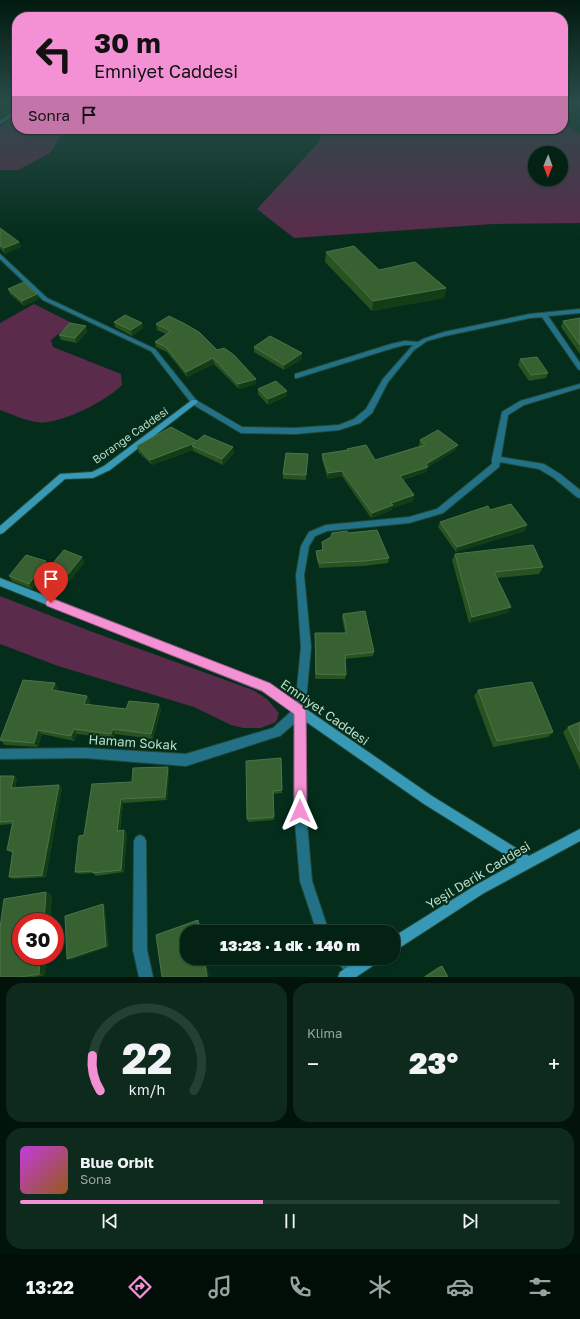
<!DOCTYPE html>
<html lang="tr">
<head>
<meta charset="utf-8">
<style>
  :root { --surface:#032214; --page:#0d2a1d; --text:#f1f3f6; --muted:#97a4a0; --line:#243f34; --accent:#f491d4 }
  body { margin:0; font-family:"Golos Text",sans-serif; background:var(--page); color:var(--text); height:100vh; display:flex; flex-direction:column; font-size:15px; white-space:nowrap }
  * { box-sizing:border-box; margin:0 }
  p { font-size:13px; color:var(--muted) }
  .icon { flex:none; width:22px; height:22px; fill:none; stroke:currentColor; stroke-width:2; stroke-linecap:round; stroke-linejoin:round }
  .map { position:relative; height:977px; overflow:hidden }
  .details { display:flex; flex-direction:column; gap:6px; padding:6px; background:#02130b; flex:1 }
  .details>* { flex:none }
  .guide { position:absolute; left:12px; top:12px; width:556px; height:122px; border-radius:16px; box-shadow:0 1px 3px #0004,0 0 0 1px var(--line); background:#f491d4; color:#111; overflow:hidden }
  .needle { width:26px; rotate:181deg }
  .tools { position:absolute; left:528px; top:146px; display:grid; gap:8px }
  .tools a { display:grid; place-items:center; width:40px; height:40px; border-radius:50%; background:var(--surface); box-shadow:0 1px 3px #0004,0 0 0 1px var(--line); font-size:20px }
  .speed { position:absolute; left:12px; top:913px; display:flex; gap:8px; font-size:20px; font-weight:700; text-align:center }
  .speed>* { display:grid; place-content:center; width:52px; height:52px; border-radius:50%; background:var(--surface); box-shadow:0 1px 3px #0004,0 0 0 1px var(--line); line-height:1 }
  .speed .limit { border:6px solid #d22; background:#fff; color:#111 }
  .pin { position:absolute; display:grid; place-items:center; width:34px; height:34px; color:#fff; margin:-41px -17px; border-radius:50% 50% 50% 0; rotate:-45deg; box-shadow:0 0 4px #0007 }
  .pin .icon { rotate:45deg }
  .me { position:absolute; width:44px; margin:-22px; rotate:0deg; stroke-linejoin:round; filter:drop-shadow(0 0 3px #0008) }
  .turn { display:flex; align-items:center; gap:14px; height:84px; padding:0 16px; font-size:18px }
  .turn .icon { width:52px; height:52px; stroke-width:2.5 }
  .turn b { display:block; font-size:28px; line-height:34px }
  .then { display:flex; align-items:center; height:38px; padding:0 16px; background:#0003; gap:8px; font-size:15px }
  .big { font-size:30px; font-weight:800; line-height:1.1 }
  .details .tile { flex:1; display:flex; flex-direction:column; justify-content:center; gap:6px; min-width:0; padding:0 14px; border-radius:16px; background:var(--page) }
  .details .dial { align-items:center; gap:0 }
  .dial svg { height:104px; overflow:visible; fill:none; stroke:var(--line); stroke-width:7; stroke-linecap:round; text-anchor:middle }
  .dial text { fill:var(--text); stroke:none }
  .song { display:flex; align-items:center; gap:12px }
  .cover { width:48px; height:48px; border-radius:6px; background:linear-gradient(135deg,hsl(290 70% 55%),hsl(30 70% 35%)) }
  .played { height:4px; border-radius:2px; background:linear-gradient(90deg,var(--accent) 45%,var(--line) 45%) }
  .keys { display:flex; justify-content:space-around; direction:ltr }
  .heat { display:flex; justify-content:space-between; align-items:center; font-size:22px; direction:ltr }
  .details .tiles { flex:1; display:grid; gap:6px; grid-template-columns:1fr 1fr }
  .tile:last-child { grid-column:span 2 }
  .trip { position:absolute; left:180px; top:925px; width:220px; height:40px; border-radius:16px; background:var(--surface); box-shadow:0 1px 3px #0004,0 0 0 1px var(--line); font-weight:800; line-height:40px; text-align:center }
  .tabs { display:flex; height:64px; justify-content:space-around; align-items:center; background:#010e08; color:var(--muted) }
  .tabs .icon { width:28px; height:28px }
  .tabs .current { color:var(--accent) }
  .tabs b { font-size:18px; color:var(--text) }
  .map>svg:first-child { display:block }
  .green { fill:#5b2b4c; fill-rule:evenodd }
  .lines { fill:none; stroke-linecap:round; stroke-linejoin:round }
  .street-casing { stroke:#214937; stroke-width:2 }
  .secondary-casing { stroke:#214937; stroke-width:2 }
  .street { fill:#227187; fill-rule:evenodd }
  .secondary { fill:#3799b5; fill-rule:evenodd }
  .wall { fill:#285220 }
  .shaded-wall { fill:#133d16 }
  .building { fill:#386132; stroke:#4c744a }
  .route { fill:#f491d4; stroke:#9f5e8a }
  .labels { text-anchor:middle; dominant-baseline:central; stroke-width:4; stroke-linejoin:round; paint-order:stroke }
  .street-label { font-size:11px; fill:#bbdeca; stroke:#042d1b }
  .near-street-label { font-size:13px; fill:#bbdeca; stroke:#042d1b }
</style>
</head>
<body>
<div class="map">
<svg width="580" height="977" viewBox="0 0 580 977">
  <rect width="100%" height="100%" fill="#042d1b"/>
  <!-- green -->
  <path class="green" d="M17 114V129H91L61 136 50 153 18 170H0V127Z
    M563 121 580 134V223L493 224 294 238 257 209 319 142 324 129H563ZM535 153H561V179H535Z
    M34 304 72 323 51 340 53 347 121 374 122 385C107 401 58 426 36 422 24 420 11 414 0 410V323Z
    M0 596 90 631 253 690 267 699 279 713 276 722 261 728H243L231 725 194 707 58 666 0 644Z"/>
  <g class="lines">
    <!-- street casing -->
    <g class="street-casing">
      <path id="street" d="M0 254 47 298 155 349 196 400 242 427 295 428 339 425 354 419 366 409 383 379 413 345H405L393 348 297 378H295V374L391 344 405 341 418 342 423 339 444 332 530 314 580 309V313L548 316 580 363V370L578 369 542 317 530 318 445 336 427 341 414 350 388 382 372 413 360 423 339 430 295 434 241 433 192 404 151 351 43 300 0 259Z
        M580 384V388L524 405 508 415 501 457 544 464 560 474 580 490V498L577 497 554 478 539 469 500 462 499 467 443 513 409 523 327 531 315 536 309 546 304 575 311 647 305 711 306 811 312 881 329 932H317L300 881 294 811 295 723 280 736 276 737 186 766 85 758 0 759V749L85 748 186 754 273 728 295 708 301 647 296 575 301 546 309 532 326 525 409 517 437 509 492 464V459L502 412 520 401Z
        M140 835 144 837 146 841 147 950 153 977H139L133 950 134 841 136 837Z
        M336 958H352L358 965 360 970 358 975 353 977C346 974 339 965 336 958Z"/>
    </g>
    <!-- secondary casing -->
    <g class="secondary-casing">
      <path id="secondary" d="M17 110V113L0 124V121Z
        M192 400H196L198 402 110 470 93 478 65 479 3 533 0 534V526L60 474 92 472 104 466Z
        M0 578 270 684 432 796 529 856 580 829V841L484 893 393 952V937L476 885 517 862 424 804 262 691 0 586Z
        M361 958H379L377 963 356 977H338L340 972Z"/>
    </g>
    <!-- street -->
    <use href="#street" class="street"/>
    <!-- secondary -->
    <use href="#secondary" class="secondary"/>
  </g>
  <!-- wall -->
  <path class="wall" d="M0 228 19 242 21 247 5 254 0 248Z
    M326 252 379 270 446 288 444 298 372 311 325 262Z
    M8 289 39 299 24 306 10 294Z
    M580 318V354L561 327 563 321Z
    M114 322 142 323 143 328 132 336 115 327Z
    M156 324 217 350 256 384 239 389 214 364 187 377 167 352 156 347 155 342 166 334 157 330Z
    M86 326 87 332 77 343 61 340 59 335Z
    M254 347 302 359 284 370 254 352Z
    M520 359 548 373 546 378 529 381 518 365Z
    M258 389 287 396 268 405 258 394Z
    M420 440 456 450 428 467 426 472 403 480 414 495 413 501 392 508V510L371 518 342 476 328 479 322 460V454L347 451V449L375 460 419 446Z
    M197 441 234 453 223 465 193 451V450L152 465 138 452 137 446Z
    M308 454 306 480 283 479V474Z
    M490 510 525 531 456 552 438 527 440 522Z
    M348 533 389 558 388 563 364 566 319 568 316 556V551L322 550V542Z
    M455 554 543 567 539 574 497 578 511 607 507 613 469 623 452 560Z
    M46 561 49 566 32 589 12 581 9 576Z
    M85 562 67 584 49 576 46 571Z
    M343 614 374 652 373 656 345 659 346 675 345 679H315V633H345L342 618Z
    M55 683 58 688 57 690 87 696 90 701 89 705 126 709 159 704 161 709 153 739 115 734 114 738 77 734 74 741 42 734 38 747 5 745 0 740Z
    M478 690 553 732 548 737 493 747 474 696Z
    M580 722V770L563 732 568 727Z
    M281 758 282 793 273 794 274 820 248 822 247 819Z
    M169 770 167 800 123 803 120 831 127 833 124 872 96 876 93 873 79 874 75 872 84 835 132 782Z
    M0 776H14L17 779 15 788 59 785 62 788 46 877 13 879 9 877 12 853 7 850 12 824 0 825Z
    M46 892 52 896 50 922H21V956H46L45 975 35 977H0V928L4 899Z
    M442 966 448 977H423L438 967Z"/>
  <!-- shaded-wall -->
  <path class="shaded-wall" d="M19 242 21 247 5 254 4 248Z
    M446 288 444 298 372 311 373 301Z
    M37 294 39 299 24 306 22 301Z
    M142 323 143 328 132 336 131 330Z
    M86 326 87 332 77 343 75 338Z
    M302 353V359L284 370V365Z
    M213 358 214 364 187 377 186 372Z
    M256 379V384L239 389 238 384Z
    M287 391V396L268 405V399Z
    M195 443 192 446 193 450 152 465 150 460Z
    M458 445 456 450 428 467 426 472 399 481 400 476 426 464Z
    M233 447 234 453 223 465 222 459Z
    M342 471V476L328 479V473Z
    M414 495 413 501 392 508V510L371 518 372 513 391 503Z
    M527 525 525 531 456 552 457 547Z
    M82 557 85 562 67 584 64 579Z
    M46 561 49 566 32 589 29 584Z
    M511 607 507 613 469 623 472 617Z
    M55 683 58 688 56 695 52 690Z
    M87 696 90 701 87 709 84 704Z
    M159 704 161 709 153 739 151 734Z
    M74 729 77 734 74 741 71 736Z
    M113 729 115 734 114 738 111 734Z
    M38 730 42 734 38 747 34 743Z
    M168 767 169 770 167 800 165 797Z
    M14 776 17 779 15 791 11 788Z
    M59 785 62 788 46 877 42 875Z
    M121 799 123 803 119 834 117 831Z
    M124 830 127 833 124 872 121 870Z
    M46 892 52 896 50 922H44Z
    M103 904 105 906 109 947 71 960 67 959Z
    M198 920 200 923 202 932H200Z
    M40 956H46L45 975 39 974Z
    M204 958H206L209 977H207Z"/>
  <!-- building -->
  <path class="building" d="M0 228 19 242 4 248 0 245Z
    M354 246 379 270 415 262 446 288 373 301 326 252Z
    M24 282 37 294 22 301 8 289Z
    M125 315 142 323 131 330 114 322Z
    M169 316 185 324 199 332 217 350 224 348 234 355 256 379 238 384 213 358 186 372 166 347 155 342 171 331 156 324Z
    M580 318V345L563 321Z
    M70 323 86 326 75 338 59 335Z
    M270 336 302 353 284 365 254 347Z
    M537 357 548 373 531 375 520 359Z
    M276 381 287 391 268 399 258 389Z
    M171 427 197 441 204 435 233 447 222 459 192 446 195 443 150 460 137 446Z
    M438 430 458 445 426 464 428 467 400 476 414 495 391 503 393 505 372 513 342 471 328 473 322 454 348 450 347 449 366 445 375 460 425 445 420 440Z
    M286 453 308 454 306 475 283 474Z
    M511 504 527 525 457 547 440 522 488 506 490 510Z
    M377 530 389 558 365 561 319 563 316 551 323 550 322 542 331 537 332 533 347 531 348 533Z
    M533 545 543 567 494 572 511 607 472 617 455 554Z
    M64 550 82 557 64 579 46 571Z
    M26 555 46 561 29 584 9 576Z
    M365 611 374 652 345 655 346 675 316 674 315 633H347L343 614Z
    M23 680 55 683 52 690 87 696 84 704 126 709 129 701 159 704 151 734 113 729 111 734 74 729 71 736 38 730 34 743 0 740Z
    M532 682 553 732 497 741 478 690Z
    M580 722V752L568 727Z
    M281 758 282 790 273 791 274 817 247 819 246 761Z
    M168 767 165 797 121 799 117 831 124 830 121 870 93 873 92 871 75 872 79 836 84 835 92 784 132 782 133 768Z
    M0 776H14L11 788 59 785 42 875 9 877 13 851 7 850 13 821 0 822Z
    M46 892 44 922H21V956H40L39 974 21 977H0V928L4 899Z
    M103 904 106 946 67 959 65 916Z
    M198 920 200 932H187V958H204L207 977H162L156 935Z
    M442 966 448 977H425Z"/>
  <!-- sky -->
  <linearGradient id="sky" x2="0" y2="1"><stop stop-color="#02190f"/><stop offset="0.43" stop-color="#294c4a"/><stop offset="1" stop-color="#294c4a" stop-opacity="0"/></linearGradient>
  <rect width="580" height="239" fill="url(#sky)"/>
  <!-- route -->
  <path class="route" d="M51 598 270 683 304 707 306 711 307 811 305 816 300 818 296 816 294 811V714L262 691 47 606 45 603 47 600Z"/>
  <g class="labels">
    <!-- street labels -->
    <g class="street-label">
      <text transform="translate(130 435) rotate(-35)">Borange Caddesi</text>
    </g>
    <!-- near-street labels -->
    <g class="near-street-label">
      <text transform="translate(325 712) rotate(35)">Emniyet Caddesi</text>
      <text transform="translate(133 742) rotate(4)">Hamam Sokak</text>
      <text transform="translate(478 875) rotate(-31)">Yeşil Derik Caddesi</text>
    </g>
  </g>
</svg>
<div class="tools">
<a><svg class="needle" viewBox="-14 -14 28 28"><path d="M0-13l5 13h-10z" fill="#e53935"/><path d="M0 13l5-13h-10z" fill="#97a4a0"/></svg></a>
</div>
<div class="speed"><div class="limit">30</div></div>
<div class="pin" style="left:51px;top:603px;background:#d93025"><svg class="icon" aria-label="arrive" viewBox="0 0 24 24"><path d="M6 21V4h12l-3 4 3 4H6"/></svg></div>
<svg class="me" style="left:300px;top:811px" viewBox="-20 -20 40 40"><path d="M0-17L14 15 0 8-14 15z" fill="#f491d4" stroke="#fff" stroke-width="4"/></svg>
<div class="trip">13:23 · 1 dk · 140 m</div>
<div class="guide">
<div class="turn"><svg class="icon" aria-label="left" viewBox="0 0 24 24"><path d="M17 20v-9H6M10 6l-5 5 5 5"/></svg><div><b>30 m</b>Emniyet Caddesi</div></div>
<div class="then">Sonra<svg class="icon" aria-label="arrive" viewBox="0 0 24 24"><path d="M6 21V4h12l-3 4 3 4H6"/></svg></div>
</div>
</div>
<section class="details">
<div class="tiles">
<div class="tile dial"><svg viewBox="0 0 100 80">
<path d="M14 69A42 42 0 1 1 86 69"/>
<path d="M14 69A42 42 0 0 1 8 42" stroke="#f491d4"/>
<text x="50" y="56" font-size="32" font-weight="700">22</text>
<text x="50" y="72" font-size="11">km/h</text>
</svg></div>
<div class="tile"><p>Klima</p>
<div class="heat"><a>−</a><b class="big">23°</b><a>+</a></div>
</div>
<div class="tile">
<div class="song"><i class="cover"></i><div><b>Blue Orbit</b><p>Sona</p></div></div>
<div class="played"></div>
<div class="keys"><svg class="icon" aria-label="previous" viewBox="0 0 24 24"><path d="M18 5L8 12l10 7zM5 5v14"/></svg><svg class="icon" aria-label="pause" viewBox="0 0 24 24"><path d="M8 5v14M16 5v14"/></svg><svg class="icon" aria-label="next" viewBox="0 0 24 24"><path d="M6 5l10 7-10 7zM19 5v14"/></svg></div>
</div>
</div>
</section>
<nav class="tabs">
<b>13:22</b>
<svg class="icon current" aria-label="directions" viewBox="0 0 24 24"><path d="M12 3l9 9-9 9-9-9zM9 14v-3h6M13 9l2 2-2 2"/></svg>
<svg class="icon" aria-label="music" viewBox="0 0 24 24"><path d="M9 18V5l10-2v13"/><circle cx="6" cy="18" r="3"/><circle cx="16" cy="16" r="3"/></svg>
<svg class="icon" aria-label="phone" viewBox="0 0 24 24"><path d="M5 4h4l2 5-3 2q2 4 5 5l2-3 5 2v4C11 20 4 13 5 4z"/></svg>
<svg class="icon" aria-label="climate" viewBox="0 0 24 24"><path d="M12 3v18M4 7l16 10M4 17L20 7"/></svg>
<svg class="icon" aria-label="car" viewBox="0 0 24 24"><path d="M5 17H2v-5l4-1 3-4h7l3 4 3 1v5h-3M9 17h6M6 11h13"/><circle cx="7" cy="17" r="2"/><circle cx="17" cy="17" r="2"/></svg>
<svg class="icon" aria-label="filters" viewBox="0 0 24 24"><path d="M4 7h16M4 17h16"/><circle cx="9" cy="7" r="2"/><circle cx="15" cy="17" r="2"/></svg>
</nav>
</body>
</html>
